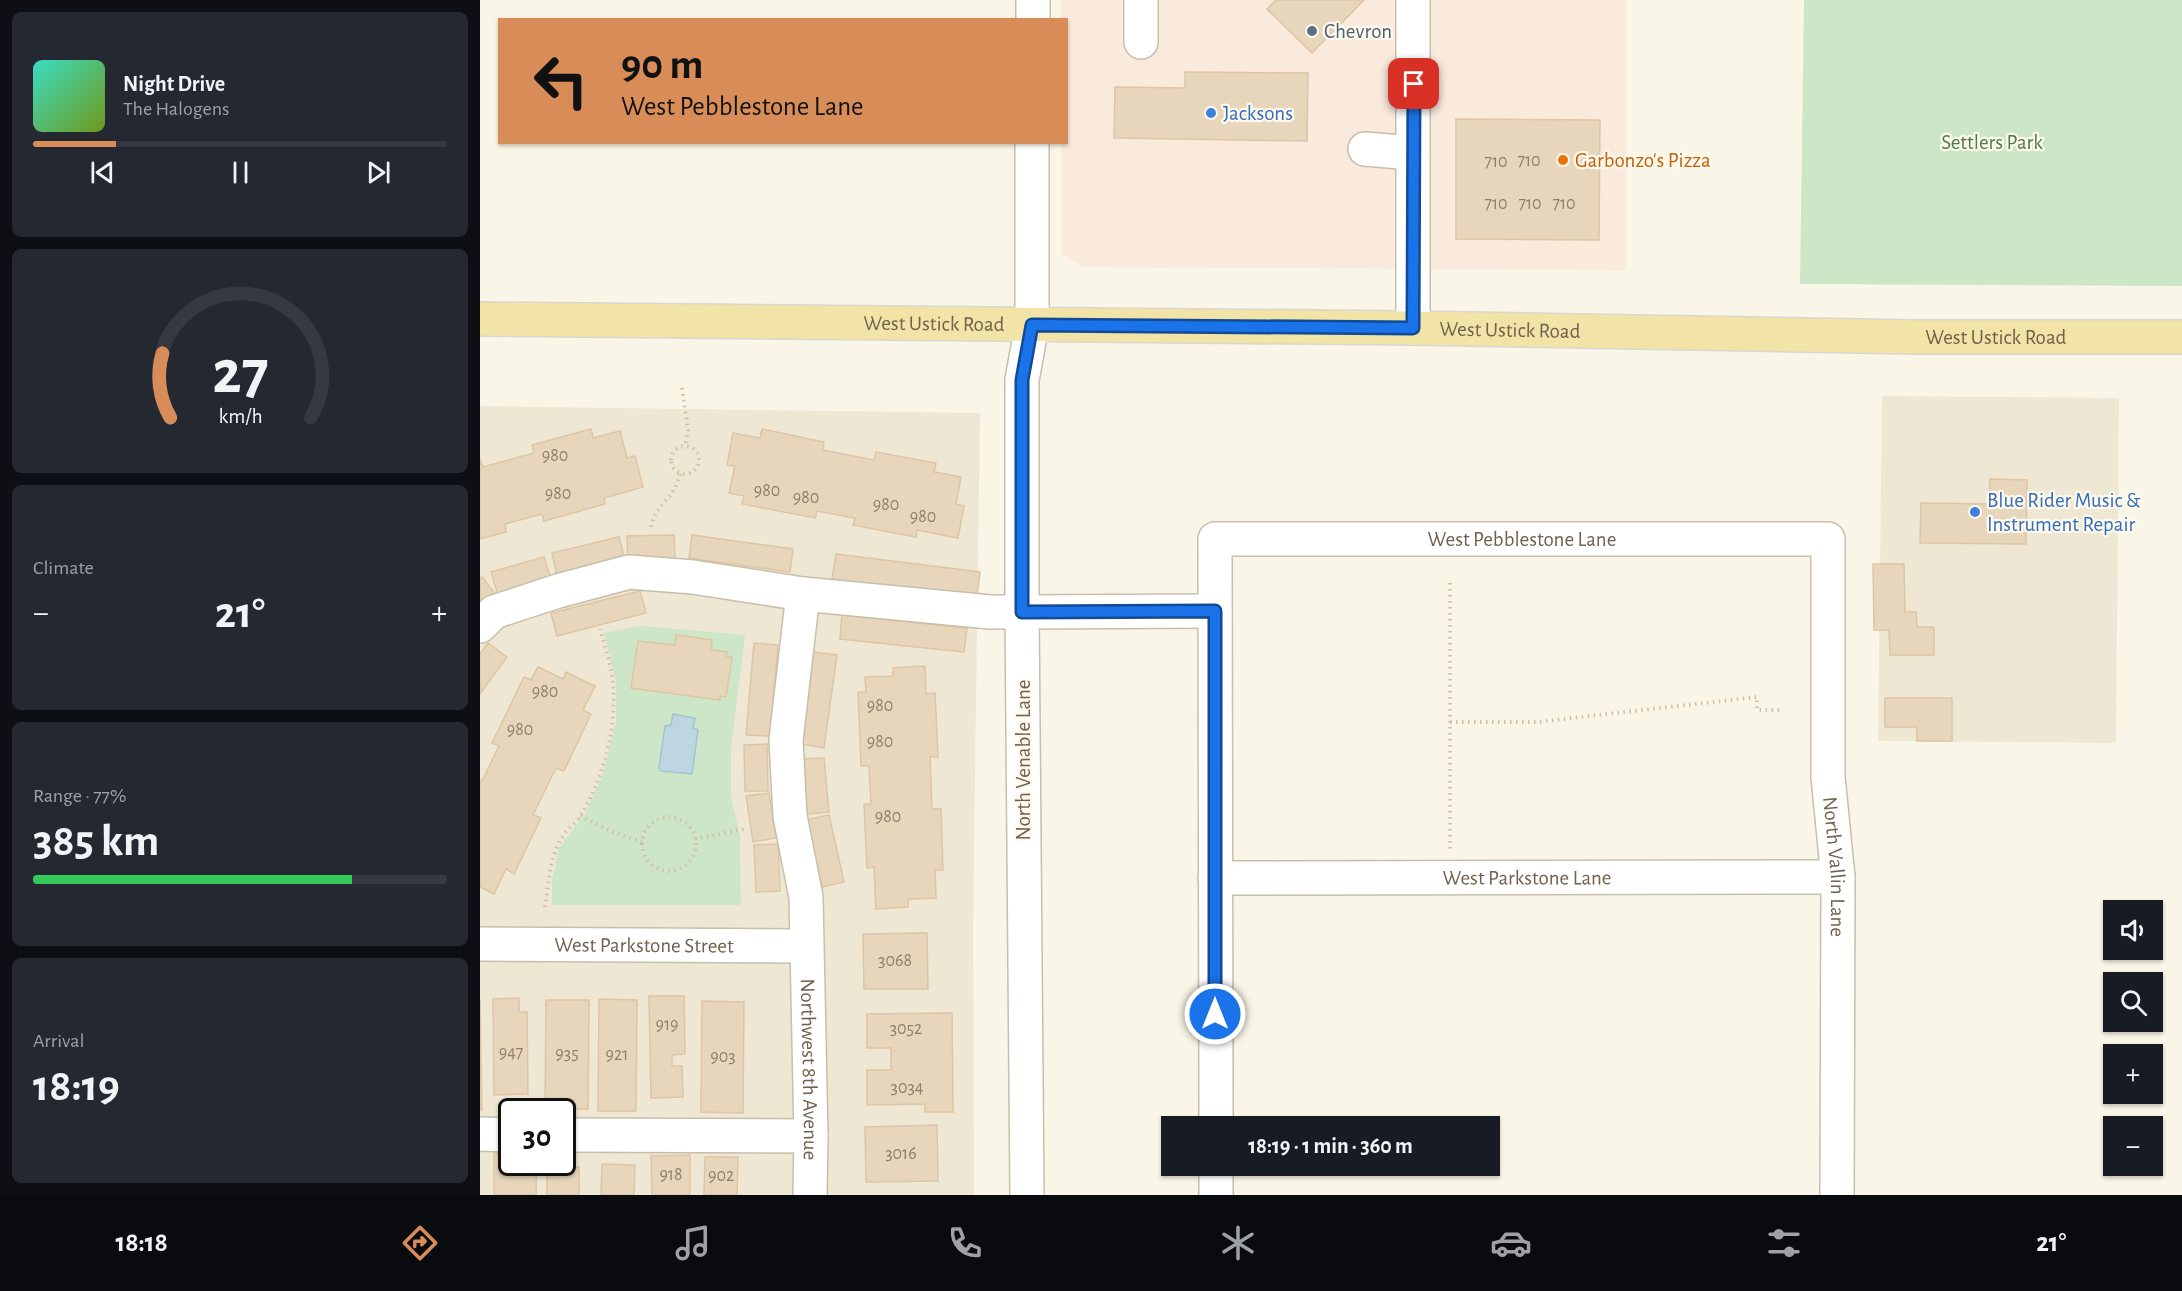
<!DOCTYPE html>
<html lang="en">
<head>
<meta charset="utf-8">
<style>
  :root { --surface:#171b24; --page:#242831; --text:#f1f3f6; --muted:#9ea1a6; --line:#363941; --accent:#d88d58 }
  body { margin:0; font-family:"Alegreya Sans",sans-serif; background:var(--page); color:var(--text); height:100vh; display:flex; flex-direction:column; font-size:22px; white-space:nowrap }
  * { box-sizing:border-box; margin:0 }
  p { font-size:20px; color:var(--muted) }
  .icon { flex:none; width:33px; height:33px; fill:none; stroke:currentColor; stroke-width:2; stroke-linecap:round; stroke-linejoin:round }
  .map { position:relative; flex:1; overflow:hidden }
  .details { display:flex; flex-direction:column; gap:12px; padding:12px; background:#0d0f14; width:480px }
  .details>* { flex:none }
  .hud { position:absolute; left:18px; top:18px; width:570px; height:126px; border-radius:0px; box-shadow:0 2px 4px #0004; background:#d88d58; color:#111; overflow:hidden }
  .buttons { position:absolute; left:1623px; top:900px; display:grid; gap:12px }
  .buttons a { display:grid; place-items:center; width:60px; height:60px; border-radius:0px; background:var(--surface); box-shadow:0 2px 4px #0004; font-size:30px }
  .speed { position:absolute; left:18px; top:1098px; display:flex; gap:12px; font-size:30px; font-weight:700; text-align:center }
  .speed>* { display:grid; place-content:center; width:78px; height:78px; border-radius:50%; background:var(--surface); box-shadow:0 2px 4px #0004; line-height:1 }
  .speed .limit { border:3px solid #111; border-radius:9px; background:#fff; color:#111 }
  .pin { position:absolute; display:grid; place-items:center; width:51px; height:51px; color:#fff; margin:-26px; border-radius:12px; box-shadow:0 3px 9px #0006 }
  .me { position:absolute; width:66px; margin:-33px; rotate:0deg; stroke-linejoin:round; filter:drop-shadow(0 0 4px #0008) }
  .turn { display:flex; align-items:center; gap:21px; height:126px; padding:0 24px; font-size:27px }
  .turn .icon { width:78px; height:78px; stroke-width:2.5 }
  .turn b { display:block; font-size:42px; line-height:51px }
  .big { font-size:45px; font-weight:600; line-height:1.1 }
  .details .widget { flex:1; display:flex; flex-direction:column; justify-content:center; gap:9px; min-width:0; padding:0 21px; border-radius:9px; background:var(--page) }
  .details .dial { align-items:center; gap:0 }
  .dial svg { height:156px; overflow:visible; fill:none; stroke:var(--line); stroke-width:7; stroke-linecap:round; text-anchor:middle }
  .dial text { fill:var(--text); stroke:none }
  .song { display:flex; align-items:center; gap:18px }
  .cover { width:72px; height:72px; border-radius:9px; background:linear-gradient(135deg,hsl(170 70% 55%),hsl(80 70% 35%)) }
  .played { height:6px; border-radius:3px; background:linear-gradient(90deg,var(--accent) 20%,var(--line) 20%) }
  .keys { display:flex; justify-content:space-around; direction:ltr }
  .heat { display:flex; justify-content:space-between; align-items:center; font-size:33px; direction:ltr }
  .charge { height:9px; border-radius:4px; background:linear-gradient(90deg,#34c759 77%,var(--line) 0) }
  .trip { position:absolute; left:681px; top:1116px; width:339px; height:60px; border-radius:0px; background:var(--surface); box-shadow:0 2px 4px #0004; font-weight:600; line-height:60px; text-align:center }
  .tabs { display:flex; height:96px; justify-content:space-around; align-items:center; background:#090b0e; color:var(--muted) }
  .tabs .icon { width:42px; height:42px }
  .tabs .on { color:var(--accent) }
  .tabs b { font-size:27px; color:var(--text) }
  main { display:flex; flex:1; min-height:0 }
  .map>svg:first-child { display:block }
  .residential { fill:#eee7d3; fill-rule:evenodd }
  .commercial { fill:#f9eadc }
  .green { fill:#cde6c7 }
  .water { fill:#bdd6e2; stroke:#a4c3d3; stroke-width:1.5 }
  .building { fill:#e8d6bc; stroke:#dec5a3; stroke-width:1.5 }
  .lines { fill:none; stroke-linecap:round; stroke-linejoin:round }
  .minor-casing { stroke:#c8beac; stroke-width:36 }
  .major-casing { stroke:#dad6d1; stroke-width:36 }
  .path { stroke:#d2bfa4; stroke-width:4; stroke-dasharray:1.5 4.5; stroke-linecap:butt }
  .minor { stroke:#fff; stroke-width:33 }
  .major { stroke:#f2e4a6; stroke-width:33 }
  .route-casing { stroke:#114b97; stroke-width:15 }
  .route { stroke:#1a73e8; stroke-width:10 }
  .service-dot { fill:#5c6f8a; stroke:#fdfaed; stroke-width:2 }
  .shop-dot { fill:#3f7fe0; stroke:#fdfaed; stroke-width:2 }
  .food-dot { fill:#e8710a; stroke:#fdfaed; stroke-width:2 }
  .labels { text-anchor:middle; dominant-baseline:central; stroke-width:4.5; stroke-linejoin:round; paint-order:stroke }
  .number-label { font-size:18px; fill:#8f7e6a }
  .service-label { font-size:21px; fill:#4e5e75; stroke:#fdfaed; text-anchor:start }
  .shop-label { font-size:21px; fill:#366cbe; stroke:#fdfaed; text-anchor:start }
  .park-label { font-size:21px; fill:#4f7b4a; stroke:#fdfaed }
  .food-label { font-size:21px; fill:#c56008; stroke:#fdfaed; text-anchor:start }
  .street-label { font-size:21px; fill:#71614e; stroke:#fdfaed }
</style>
</head>
<body>
<main>
<section class="details">
<div class="widget">
<div class="song"><i class="cover"></i><div><b>Night Drive</b><p>The Halogens</p></div></div>
<div class="played"></div>
<div class="keys"><svg class="icon" aria-label="previous" viewBox="0 0 24 24"><path d="M18 5L8 12l10 7zM5 5v14"/></svg><svg class="icon" aria-label="pause" viewBox="0 0 24 24"><path d="M8 5v14M16 5v14"/></svg><svg class="icon" aria-label="next" viewBox="0 0 24 24"><path d="M6 5l10 7-10 7zM19 5v14"/></svg></div>
</div>
<div class="widget dial"><svg viewBox="0 0 100 80">
<path d="M14 69A42 42 0 1 1 86 69"/>
<path d="M14 69A42 42 0 0 1 10 36" stroke="#d88d58"/>
<text x="50" y="56" font-size="32" font-weight="700">27</text>
<text x="50" y="72" font-size="11">km/h</text>
</svg></div>
<div class="widget"><p>Climate</p>
<div class="heat"><a>−</a><b class="big">21°</b><a>+</a></div>
</div>
<div class="widget"><p>Range · 77%</p><b class="big">385 km</b><div class="charge"></div></div>
<div class="widget"><p>Arrival</p><b class="big">18:19</b></div>
</section>
<div class="map">
<svg width="1702" height="1195" viewBox="0 0 1702 1195">
  <rect width="100%" height="100%" fill="#faf6e7"/>
  <!-- residential -->
  <path class="residential" d="M1402 396 1639 398 1636 743 1398 741Z
    M0 406 500 413 493 929 494 1195H0ZM32 1112H82V1162H32Z"/>
  <!-- commercial -->
  <path class="commercial" d="M581 0H1146V270L604 267 582 255V143L586 142V20L581 19Z"/>
  <!-- green -->
  <path class="green" d="M1324 0H1702V286L1320 284Z
    M162 626 265 635 251 748V797L260 836 261 905H72V880L79 848 105 814 123 774 136 721V681L124 633Z"/>
  <!-- water -->
  <path class="water" d="M193 714 215 718 213 728 218 730 212 774 181 771 179 768 185 726 191 725Z"/>
  <!-- building -->
  <path class="building" d="M796 0H884L832 53 787 9Z
    M705 72 828 73 827 141 634 138 635 87 705 88Z
    M976 119 1120 120 1119 240 976 239Z
    M111 429 113 438 140 431 147 458 155 456 163 487 124 498 125 504 64 521 62 514 25 524 26 532 0 539V459L3 467 54 453 52 445Z
    M282 429 344 442 343 450 394 460 396 452 456 463 454 472 481 477 476 504 484 506 478 538 437 530 436 537 373 525 375 518 337 511 335 518 262 504 264 496 249 493 255 466 247 465 253 433 280 438Z
    M1510 479 1547 480 1546 544 1440 543 1441 503 1509 504Z
    M194 535 195 558 148 559 147 536Z
    M212 535 313 549 310 572 209 558Z
    M139 537 145 560 77 576 72 553Z
    M356 554 500 572 497 597 352 579Z
    M64 557 71 579 18 595 11 572Z
    M1393 564H1424L1425 612H1436L1437 627H1454V655H1410L1409 630H1394Z
    M2 577 16 595 0 607V578Z
    M160 591 166 613 77 636 71 613Z
    M362 615 487 628 484 652 360 639Z
    M196 635 232 640 231 650 247 652 246 657H252L246 697 240 696V700L151 688 158 641 195 645Z
    M8 643 27 657 0 694V654Z
    M274 643 298 645 290 736 266 735Z
    M334 652 357 655 344 748 321 744Z
    M445 666 446 694 455 693 458 757H450L452 809H461L463 870H455L456 898 428 899V907L396 909 394 867 387 868 384 804H391L389 766H381L378 692H386L385 677 413 676V668Z
    M58 667 83 679 86 672 115 686 103 710 111 714 84 771 76 768 53 815 61 818 34 874 26 869 14 894 0 887V780L2 781 19 746 12 743 44 677 51 680Z
    M1405 698H1472V741H1437V727H1405Z
    M287 744 288 791H265L264 745Z
    M344 758 349 812 327 814 322 759Z
    M289 793 296 838 273 842 266 796Z
    M349 815 364 882 342 887 326 820Z
    M298 844 300 891 276 892 274 845Z
    M447 933 448 989H384L383 934Z
    M169 996H204L205 1054 192 1055V1066H202L203 1097 171 1098Z
    M39 998V1012H47L48 1094 14 1095 13 999Z
    M0 999 2 1110H0Z
    M119 999 157 1000 156 1111H118Z
    M66 1000H109L108 1109H65Z
    M222 1001 264 1002 263 1113 221 1112Z
    M472 1013 473 1112H445V1104L387 1105V1070H411V1048H387V1014Z
    M457 1125 458 1181 386 1182 385 1127Z
    M14 1153 32 1154V1162H57L56 1195H14Z
    M210 1155V1195H172L171 1156Z
    M225 1157H258L257 1195H224Z
    M122 1164 155 1165 154 1195H121Z
    M99 1167V1195H67V1168Z"/>
  <g class="lines">
    <!-- minor casing -->
    <g class="minor-casing">
      <g id="minor">
        <path d="M661 0V42"/>
        <path d="M553 20V0"/>
        <path d="M885 149 933 153"/>
        <path d="M933 328V0"/>
        <path id="s1" d="M323 594 306 740 310 816 326 897 331 1136 330 1195"/>
        <path d="M0 626 14 612 78 591 149 572 213 577 323 594 510 612 735 611"/>
        <path id="s2" d="M735 878 1358 877"/>
        <path id="s3" d="M0 944 326 946"/>
        <path id="s4" d="M736 1126 735 539H1348V777L1358 877 1357 1195"/>
        <path d="M0 1134 32 1135"/>
        <path d="M82 1135 331 1136"/>
        <path d="M736 1166V1195"/>
        <path d="M547 1195 542 612V380L552 325V142"/>
      </g>
    </g>
    <!-- major casing -->
    <g class="major-casing">
      <g id="major">
        <path id="s5" d="M0 319 933 328 1434 337H1702"/>
      </g>
    </g>
    <!-- path -->
    <path class="path" d="M202 388 208 430 205 446
      M191 460a14 14 0 1 1 28 0a14 14 0 1 1-28 0Z
      M171 527C174 504 196 500 200 472
      M970 583V849
      M970 722H1057L1277 697V710H1303
      M100 816 135 833 162 842
      M162 844a27 27 0 1 1 54 0a27 27 0 1 1-54 0Z
      M215 839 265 829
      M65 907C69 883 69 857 83 836 88 828 96 823 101 815 124 776 137 728 133 683 131 664 125 647 120 629"/>
    <!-- minor -->
    <use href="#minor" class="minor"/>
    <!-- major -->
    <use href="#major" class="major"/>
  </g>
  <g class="lines">
    <!-- route casing -->
    <g class="route-casing">
      <path id="route" d="M735 1014V611L542 612V380L552 325 933 328 934 84"/>
    </g>
    <!-- route -->
    <use href="#route" class="route"/>
  </g>
  <!-- markers -->
  <circle class="service-dot" cx="832" cy="31" r="6"/>
  <g class="shop-dot">
    <circle cx="731" cy="113" r="6"/>
    <circle cx="1495" cy="512" r="6"/>
  </g>
  <circle class="food-dot" cx="1083" cy="160" r="6"/>
  <g class="labels">
    <!-- number labels -->
    <g class="number-label">
      <text x="1049" y="161">710</text>
      <text x="1016" y="162">710</text>
      <text x="1016" y="204">710</text>
      <text x="1050" y="204">710</text>
      <text x="1084" y="204">710</text>
      <text x="75" y="456">980</text>
      <text x="287" y="491">980</text>
      <text x="78" y="494">980</text>
      <text x="326" y="498">980</text>
      <text x="406" y="505">980</text>
      <text x="443" y="517">980</text>
      <text x="65" y="692">980</text>
      <text x="400" y="706">980</text>
      <text x="40" y="730">980</text>
      <text x="400" y="742">980</text>
      <text x="408" y="817">980</text>
      <text x="415" y="961">3068</text>
      <text x="187" y="1025">919</text>
      <text x="426" y="1029">3052</text>
      <text x="31" y="1053">947</text>
      <text x="87" y="1054">935</text>
      <text x="137" y="1055">921</text>
      <text x="243" y="1057">903</text>
      <text x="427" y="1088">3034</text>
      <text x="421" y="1154">3016</text>
      <text x="191" y="1175">918</text>
      <text x="241" y="1176">902</text>
    </g>
    <!-- service labels -->
    <g class="service-label">
      <text x="844" y="31">Chevron</text>
    </g>
    <!-- shop labels -->
    <g class="shop-label">
      <text x="743" y="113">Jacksons</text>
      <text x="1507" y="500">Blue Rider Music &amp;<tspan x="1507" dy="24">Instrument Repair</tspan></text>
    </g>
    <!-- park labels -->
    <g class="park-label">
      <text x="1512" y="142">Settlers Park</text>
    </g>
    <!-- food labels -->
    <g class="food-label">
      <text x="1095" y="160">Garbonzo's Pizza</text>
    </g>
    <!-- street labels -->
    <g class="street-label">
      <text stroke="none"><textPath href="#s5" startOffset="454">West Ustick Road</textPath></text>
      <text stroke="none"><textPath href="#s5" startOffset="1030">West Ustick Road</textPath></text>
      <text stroke="none"><textPath href="#s5" startOffset="1516">West Ustick Road</textPath></text>
      <text stroke="none"><textPath href="#s4" startOffset="894">West Pebblestone Lane</textPath></text>
      <text transform="translate(543 760) rotate(-90)">North Venable Lane</text>
      <text stroke="none"><textPath href="#s4" startOffset="1528">North Vallin Lane</textPath></text>
      <text stroke="none"><textPath href="#s2" startOffset="312">West Parkstone Lane</textPath></text>
      <text stroke="none"><textPath href="#s3" startOffset="164">West Parkstone Street</textPath></text>
      <text stroke="none"><textPath href="#s1" startOffset="478">Northwest 8th Avenue</textPath></text>
    </g>
  </g>
</svg>
<div class="buttons">
<a><svg class="icon" aria-label="sound" viewBox="0 0 24 24"><path d="M4 9h4l5-4v14l-5-4H4zM17 9q2 3 0 6"/></svg></a>
<a><svg class="icon" aria-label="search" viewBox="0 0 24 24"><circle cx="10" cy="10" r="6"/><path d="M15 15l6 6"/></svg></a>
<a>+</a>
<a>−</a>
</div>
<div class="speed"><div class="limit">30</div></div>
<div class="pin" style="left:934px;top:84px;background:#d93025"><svg class="icon" aria-label="arrive" viewBox="0 0 24 24"><path d="M6 21V4h12l-3 4 3 4H6"/></svg></div>
<svg class="me" style="left:735px;top:1014px" viewBox="-20 -20 40 40"><circle r="17" fill="#1a73e8" stroke="#fff" stroke-width="3"/><path d="M0-11L8 9 0 5-8 9z" fill="#fff"/></svg>
<div class="trip">18:19 · 1 min · 360 m</div>
<div class="hud">
<div class="turn"><svg class="icon" aria-label="left" viewBox="0 0 24 24"><path d="M17 20v-9H6M10 6l-5 5 5 5"/></svg><div><b>90 m</b>West Pebblestone Lane</div></div>
</div>
</div>
</main>
<nav class="tabs">
<b>18:18</b>
<svg class="icon on" aria-label="directions" viewBox="0 0 24 24"><path d="M12 3l9 9-9 9-9-9zM9 14v-3h6M13 9l2 2-2 2"/></svg>
<svg class="icon" aria-label="music" viewBox="0 0 24 24"><path d="M9 18V5l10-2v13"/><circle cx="6" cy="18" r="3"/><circle cx="16" cy="16" r="3"/></svg>
<svg class="icon" aria-label="phone" viewBox="0 0 24 24"><path d="M5 4h4l2 5-3 2q2 4 5 5l2-3 5 2v4C11 20 4 13 5 4z"/></svg>
<svg class="icon" aria-label="climate" viewBox="0 0 24 24"><path d="M12 3v18M4 7l16 10M4 17L20 7"/></svg>
<svg class="icon" aria-label="car" viewBox="0 0 24 24"><path d="M5 17H2v-5l4-1 3-4h7l3 4 3 1v5h-3M9 17h6M6 11h13"/><circle cx="7" cy="17" r="2"/><circle cx="17" cy="17" r="2"/></svg>
<svg class="icon" aria-label="filters" viewBox="0 0 24 24"><path d="M4 7h16M4 17h16"/><circle cx="9" cy="7" r="2"/><circle cx="15" cy="17" r="2"/></svg>
<b>21°</b>
</nav>
</body>
</html>
